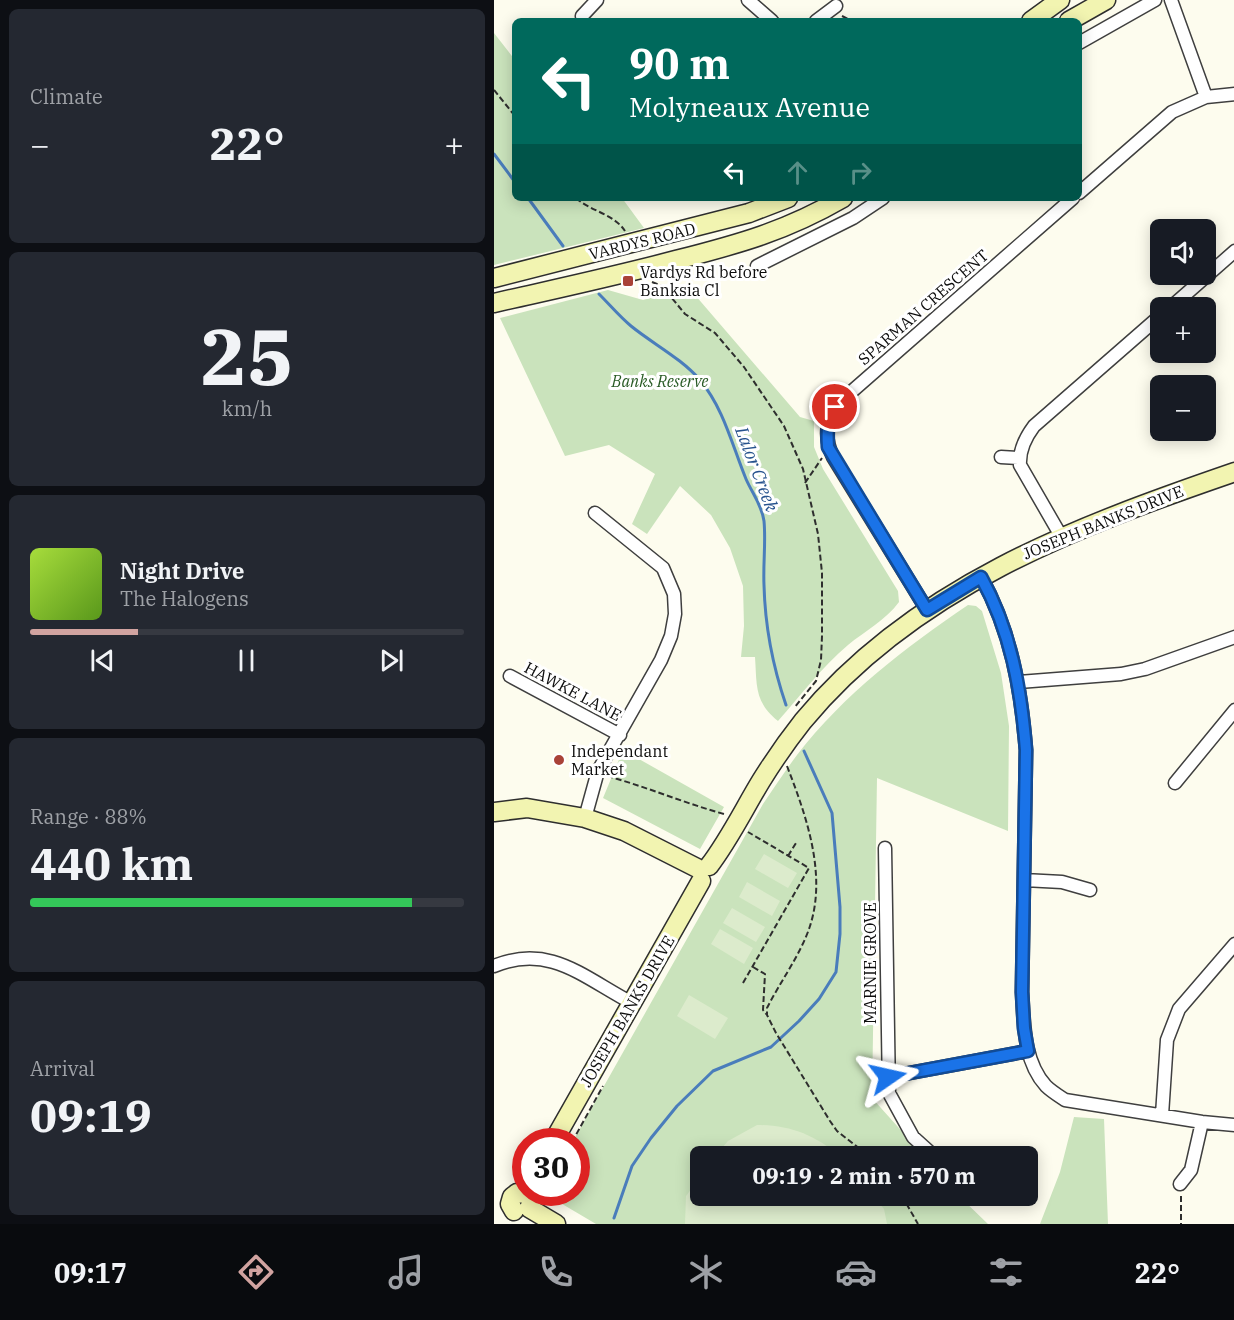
<!DOCTYPE html>
<html lang="en">
<head>
<meta charset="utf-8">
<style>
  :root { --surface:#171b24; --page:#242831; --text:#f1f3f6; --muted:#9ea1a6; --line:#363941; --accent:#d1a3a0 }
  body { margin:0; font-family:"IBM Plex Serif",serif; background:var(--page); color:var(--text); height:100vh; display:flex; flex-direction:column; font-size:22px; white-space:nowrap }
  * { box-sizing:border-box; margin:0 }
  p { font-size:20px; color:var(--muted) }
  .icon { flex:none; width:33px; height:33px; fill:none; stroke:currentColor; stroke-width:2; stroke-linecap:round; stroke-linejoin:round }
  .map { position:relative; flex:1; overflow:hidden }
  .details { display:flex; flex-direction:column; gap:9px; padding:9px; background:#0d0f14; width:494px }
  .details>* { flex:none }
  .top-card { position:absolute; left:18px; top:18px; width:570px; height:183px; border-radius:9px; box-shadow:0 3px 15px #0003; background:#00695c; color:#fff; overflow:hidden }
  .tools { position:absolute; left:656px; top:219px; display:grid; gap:12px }
  .tools a { display:grid; place-items:center; width:66px; height:66px; border-radius:9px; background:var(--surface); box-shadow:0 3px 15px #0003; font-size:30px }
  .speed { position:absolute; left:18px; top:1128px; display:flex; gap:12px; font-size:30px; font-weight:700; text-align:center }
  .speed>* { display:grid; place-content:center; width:78px; height:78px; border-radius:50%; background:var(--surface); box-shadow:0 3px 15px #0003; line-height:1 }
  .speed .limit { border:9px solid #d22; background:#fff; color:#111 }
  .pin { position:absolute; display:grid; place-items:center; width:51px; height:51px; color:#fff; margin:-26px; border:3px solid #fff; border-radius:50%; box-shadow:0 2px 6px #0007 }
  .me { position:absolute; width:66px; margin:-33px; rotate:79deg; stroke-linejoin:round; filter:drop-shadow(0 0 4px #0008) }
  .turn { display:flex; align-items:center; gap:21px; height:126px; padding:0 18px; font-size:27px }
  .turn .icon { width:78px; height:78px; stroke-width:2.5 }
  .turn b { display:block; font-size:42px; line-height:51px }
  .lanes { display:flex; align-items:center; height:57px; padding:0 18px; background:#0003; justify-content:center; gap:30px; direction:ltr }
  .lanes .off { opacity:.35 }
  .big { font-size:45px; font-weight:800; line-height:1.1 }
  .details .widget { flex:1; display:flex; flex-direction:column; justify-content:center; gap:9px; min-width:0; padding:0 21px; border-radius:9px; background:var(--page) }
  .details .dial { align-items:center; gap:0 }
  .dial b { font-size:78px; line-height:1 }
  .song { display:flex; align-items:center; gap:18px }
  .cover { width:72px; height:72px; border-radius:9px; background:linear-gradient(135deg,hsl(80 70% 55%),hsl(90 70% 35%)) }
  .played { height:6px; border-radius:3px; background:linear-gradient(90deg,var(--accent) 25%,var(--line) 25%) }
  .keys { display:flex; justify-content:space-around; direction:ltr }
  .heat { display:flex; justify-content:space-between; align-items:center; font-size:33px; direction:ltr }
  .charge { height:9px; border-radius:4px; background:linear-gradient(90deg,#34c759 88%,var(--line) 0) }
  .trip { position:absolute; left:196px; top:1146px; width:348px; height:60px; border-radius:9px; background:var(--surface); box-shadow:0 3px 15px #0003; font-weight:800; line-height:60px; text-align:center }
  .menu { display:flex; height:96px; justify-content:space-around; align-items:center; background:#090b0e; color:var(--muted) }
  .menu .icon { width:42px; height:42px }
  .menu .current { color:var(--accent) }
  .menu b { font-size:27px; color:var(--text) }
  main { display:flex; flex:1; min-height:0 }
  .map>svg:first-child { display:block }
  .green { fill:#cae3bc }
  .pitch { fill:#dcebcc }
  .lines { fill:none; stroke-linecap:round; stroke-linejoin:round }
  .stream { stroke:#4a7dbb; stroke-width:3 }
  .street-casing { stroke:#3f3f3f; stroke-width:15 }
  .secondary-casing { stroke:#2e2e2e; stroke-width:21 }
  .path { stroke:#2e2e2e; stroke-width:2; stroke-dasharray:6 3; stroke-linecap:butt }
  .street { stroke:#fff; stroke-width:12 }
  .secondary { stroke:#f2f4b1; stroke-width:18 }
  .route-casing { stroke:#114b97; stroke-width:15 }
  .route { stroke:#1a73e8; stroke-width:10 }
  .poi-dot { fill:#a94237; stroke:#fff; stroke-width:2 }
  .labels { text-anchor:middle; dominant-baseline:central; stroke-width:6; stroke-linejoin:round; paint-order:stroke }
  .street-label { font-size:16px; fill:#0c0c0c; stroke:#fff }
  .poi-label { font-size:16px; fill:#0c0c0c; stroke:#fff; text-anchor:start }
  .park-label { font-size:16px; font-style:italic; fill:#295b25; stroke:#fff }
  .water-label { font-size:18px; font-style:italic; fill:#26528d; stroke:#fff }
</style>
</head>
<body>
<main>
<section class="details">
<div class="widget"><p>Climate</p>
<div class="heat"><a>−</a><b class="big">22°</b><a>+</a></div>
</div>
<div class="widget dial"><b>25</b><p>km/h</p></div>
<div class="widget">
<div class="song"><i class="cover"></i><div><b>Night Drive</b><p>The Halogens</p></div></div>
<div class="played"></div>
<div class="keys"><svg class="icon" aria-label="previous" viewBox="0 0 24 24"><path d="M18 5L8 12l10 7zM5 5v14"/></svg><svg class="icon" aria-label="pause" viewBox="0 0 24 24"><path d="M8 5v14M16 5v14"/></svg><svg class="icon" aria-label="next" viewBox="0 0 24 24"><path d="M6 5l10 7-10 7zM19 5v14"/></svg></div>
</div>
<div class="widget"><p>Range · 88%</p><b class="big">440 km</b><div class="charge"></div></div>
<div class="widget"><p>Arrival</p><b class="big">09:19</b></div>
</section>
<div class="map">
<svg width="741" height="1224" viewBox="0 0 741 1224">
  <rect width="100%" height="100%" fill="#fdfcee"/>
  <!-- green -->
  <path class="green" d="M0 33 21 60V198H128L150 228 0 265Z
    M195 288 306 417 320 421V447L329 469 404 591 405 602C392 620 371 631 354 645 328 667 307 695 284 721 260 702 263 685 261 657H247L250 626 249 586 236 548 217 515 186 486 153 534 138 524 161 474 115 445 71 456 6 318 114 290 149 300Z
    M474 605 482 606 488 611 507 673 515 726 514 831 383 778 378 1098 430 1156H207V1196H465L494 1224H102L58 1198 55 1193 82 1192V1142L79 1141 269 804C280 788 291 771 303 755 350 694 411 648 474 605Z
    M129 750 230 807 206 849 109 798Z
    M580 1117 610 1119 614 1224H546L566 1172Z"/>
  <!-- pitch -->
  <path class="pitch" d="M270 854 303 873 294 888 261 869Z
    M253 882 286 901 278 916 245 897Z
    M238 908 271 927 262 942 229 923Z
    M226 929 259 948 250 964 217 944Z
    M195 995 234 1018 221 1039 183 1016Z
    M263 1125C295 1125 322 1135 345 1156H221L234 1141Z
    M207 1176V1196H379L390 1209 393 1224H191L192 1196Z"/>
  <g class="lines">
    <!-- stream -->
    <path class="stream" d="M0 154 21 182
      M34 198 69 246
      M105 294C116 305 126 317 137 326 159 344 187 358 206 380 230 409 238 445 252 479 258 493 268 505 270 521 272 542 269 563 270 585 271 625 279 667 292 705
      M120 1218 138 1166 157 1138 183 1106 219 1071 277 1047 305 1021 325 999 342 972 346 934V907L338 813 310 751"/>
    <!-- street casing -->
    <g class="street-casing">
      <path id="street" d="M254 0 278 21
        M677 0 712 97
        M89 21 88 16 103 0
        M322 21 342 6
        M585 43 661 0
        M585 193 678 112 712 97 741 94
        M263 266 359 218 389 198
        M676 308 741 251
        M507 457 525 458
        M567 536 526 465C525 450 531 438 540 426L666 316
        M487 577C517 631 527 689 532 750L528 992C530 1022 529 1061 552 1086 557 1091 565 1096 571 1100L708 1122 741 1125
        M433 610 339 457C329 436 332 416 348 400L579 198
        M16 676 126 735
        M525 682 627 674 651 669 741 637
        M681 783 741 710
        M91 818 104 771 167 660 177 636 181 614 180 594 169 568 101 513
        M391 848 395 1093 419 1137 440 1156
        M530 880 568 882 596 890
        M0 966C56 943 90 978 138 1003
        M394 1077 534 1051
        M668 1115 673 1040 685 1009 741 944
        M686 1184 697 1170 708 1122"/>
    </g>
    <!-- secondary casing -->
    <g class="secondary-casing">
      <path id="secondary" d="M537 21 566 0
        M575 21 612 0
        M0 278 255 213 294 198
        M0 303C61 289 122 276 182 260 245 244 292 231 349 198
        M0 812 33 808 91 818 130 831 203 868
        M215 866C235 840 250 809 267 781 280 760 294 740 309 721 420 587 581 527 741 472
        M59 1142 207 881
        M35 1208 62 1224
        M20 1211 16 1204 18 1197 23 1193 32 1194"/>
    </g>
    <!-- path -->
    <path class="path" d="M348 16 358 21
      M0 90 21 116
      M82 198C96 211 120 214 131 231
      M158 282 168 286 191 314 221 333 250 367 290 426 309 469 324 534 328 573V636L327 660 322 681 300 708
      M311 483 328 458
      M293 766C312 815 333 874 316 926 307 954 286 982 273 1008V1015L282 1033 336 1121 343 1131 375 1156
      M113 776C153 787 190 803 230 814
      M294 856 302 843
      M259 967 271 974 269 1010 273 1015
      M249 983 315 868 254 832
      M78 1142 109 1086
      M408 1196 424 1224
      M687 1196V1224
      M54 1205 55 1192"/>
    <!-- street -->
    <use href="#street" class="street"/>
    <!-- secondary -->
    <use href="#secondary" class="secondary"/>
  </g>
  <g class="lines">
    <!-- route casing -->
    <g class="route-casing">
      <path id="route" d="M341 407C333 420 333 432 334 447L433 610 487 577C517 631 527 689 532 750L528 992 530 1028 534 1051 394 1077"/>
    </g>
    <!-- route -->
    <use href="#route" class="route"/>
  </g>
  <!-- markers -->
  <g class="poi-dot">
    <rect x="128" y="275" width="12" height="12" rx="3"/>
    <circle cx="65" cy="760" r="6"/>
  </g>
  <g class="labels">
    <!-- street labels -->
    <g class="street-label">
      <text transform="translate(148 241) rotate(-14)">VARDYS ROAD</text>
      <text transform="translate(429 307) rotate(-41)">SPARMAN CRESCENT</text>
      <text transform="translate(609 522) rotate(-22)">JOSEPH BANKS DRIVE</text>
      <text transform="translate(79 691) rotate(28)">HAWKE LANE</text>
      <text transform="translate(376 963) rotate(-90)">MARNIE GROVE</text>
      <text transform="translate(133 1011) rotate(-60)">JOSEPH BANKS DRIVE</text>
    </g>
    <!-- poi labels -->
    <g class="poi-label">
      <text x="146" y="272">Vardys Rd before<tspan x="146" dy="18">Banksia Cl</tspan></text>
      <text x="77" y="751">Independant<tspan x="77" dy="18">Market</tspan></text>
    </g>
    <!-- park labels -->
    <g class="park-label">
      <text x="166" y="381">Banks Reserve</text>
    </g>
    <!-- water labels -->
    <g class="water-label">
      <text transform="translate(263 469) rotate(69)">Lalor Creek</text>
    </g>
  </g>
</svg>
<div class="tools">
<a><svg class="icon" aria-label="sound" viewBox="0 0 24 24"><path d="M4 9h4l5-4v14l-5-4H4zM17 9q2 3 0 6"/></svg></a>
<a>+</a>
<a>−</a>
</div>
<div class="speed"><div class="limit">30</div></div>
<div class="pin" style="left:341px;top:407px;background:#d93025"><svg class="icon" aria-label="arrive" viewBox="0 0 24 24"><path d="M6 21V4h12l-3 4 3 4H6"/></svg></div>
<svg class="me" style="left:394px;top:1077px" viewBox="-20 -20 40 40"><path d="M0-17L14 15 0 8-14 15z" fill="#1a73e8" stroke="#fff" stroke-width="4"/></svg>
<div class="trip">09:19 · 2 min · 570 m</div>
<div class="top-card">
<div class="turn"><svg class="icon" aria-label="left" viewBox="0 0 24 24"><path d="M17 20v-9H6M10 6l-5 5 5 5"/></svg><div><b>90 m</b>Molyneaux Avenue</div></div>
<div class="lanes"><svg class="icon" aria-label="left" viewBox="0 0 24 24"><path d="M17 20v-9H6M10 6l-5 5 5 5"/></svg><svg class="icon off" aria-label="ahead" viewBox="0 0 24 24"><path d="M12 20V5M6 11l6-6 6 6"/></svg><svg class="icon off" aria-label="right" viewBox="0 0 24 24"><path d="M7 20v-9h11M14 6l5 5-5 5"/></svg></div>
</div>
</div>
</main>
<nav class="menu">
<b>09:17</b>
<svg class="icon current" aria-label="directions" viewBox="0 0 24 24"><path d="M12 3l9 9-9 9-9-9zM9 14v-3h6M13 9l2 2-2 2"/></svg>
<svg class="icon" aria-label="music" viewBox="0 0 24 24"><path d="M9 18V5l10-2v13"/><circle cx="6" cy="18" r="3"/><circle cx="16" cy="16" r="3"/></svg>
<svg class="icon" aria-label="phone" viewBox="0 0 24 24"><path d="M5 4h4l2 5-3 2q2 4 5 5l2-3 5 2v4C11 20 4 13 5 4z"/></svg>
<svg class="icon" aria-label="climate" viewBox="0 0 24 24"><path d="M12 3v18M4 7l16 10M4 17L20 7"/></svg>
<svg class="icon" aria-label="car" viewBox="0 0 24 24"><path d="M5 17H2v-5l4-1 3-4h7l3 4 3 1v5h-3M9 17h6M6 11h13"/><circle cx="7" cy="17" r="2"/><circle cx="17" cy="17" r="2"/></svg>
<svg class="icon" aria-label="filters" viewBox="0 0 24 24"><path d="M4 7h16M4 17h16"/><circle cx="9" cy="7" r="2"/><circle cx="15" cy="17" r="2"/></svg>
<b>22°</b>
</nav>
</body>
</html>
